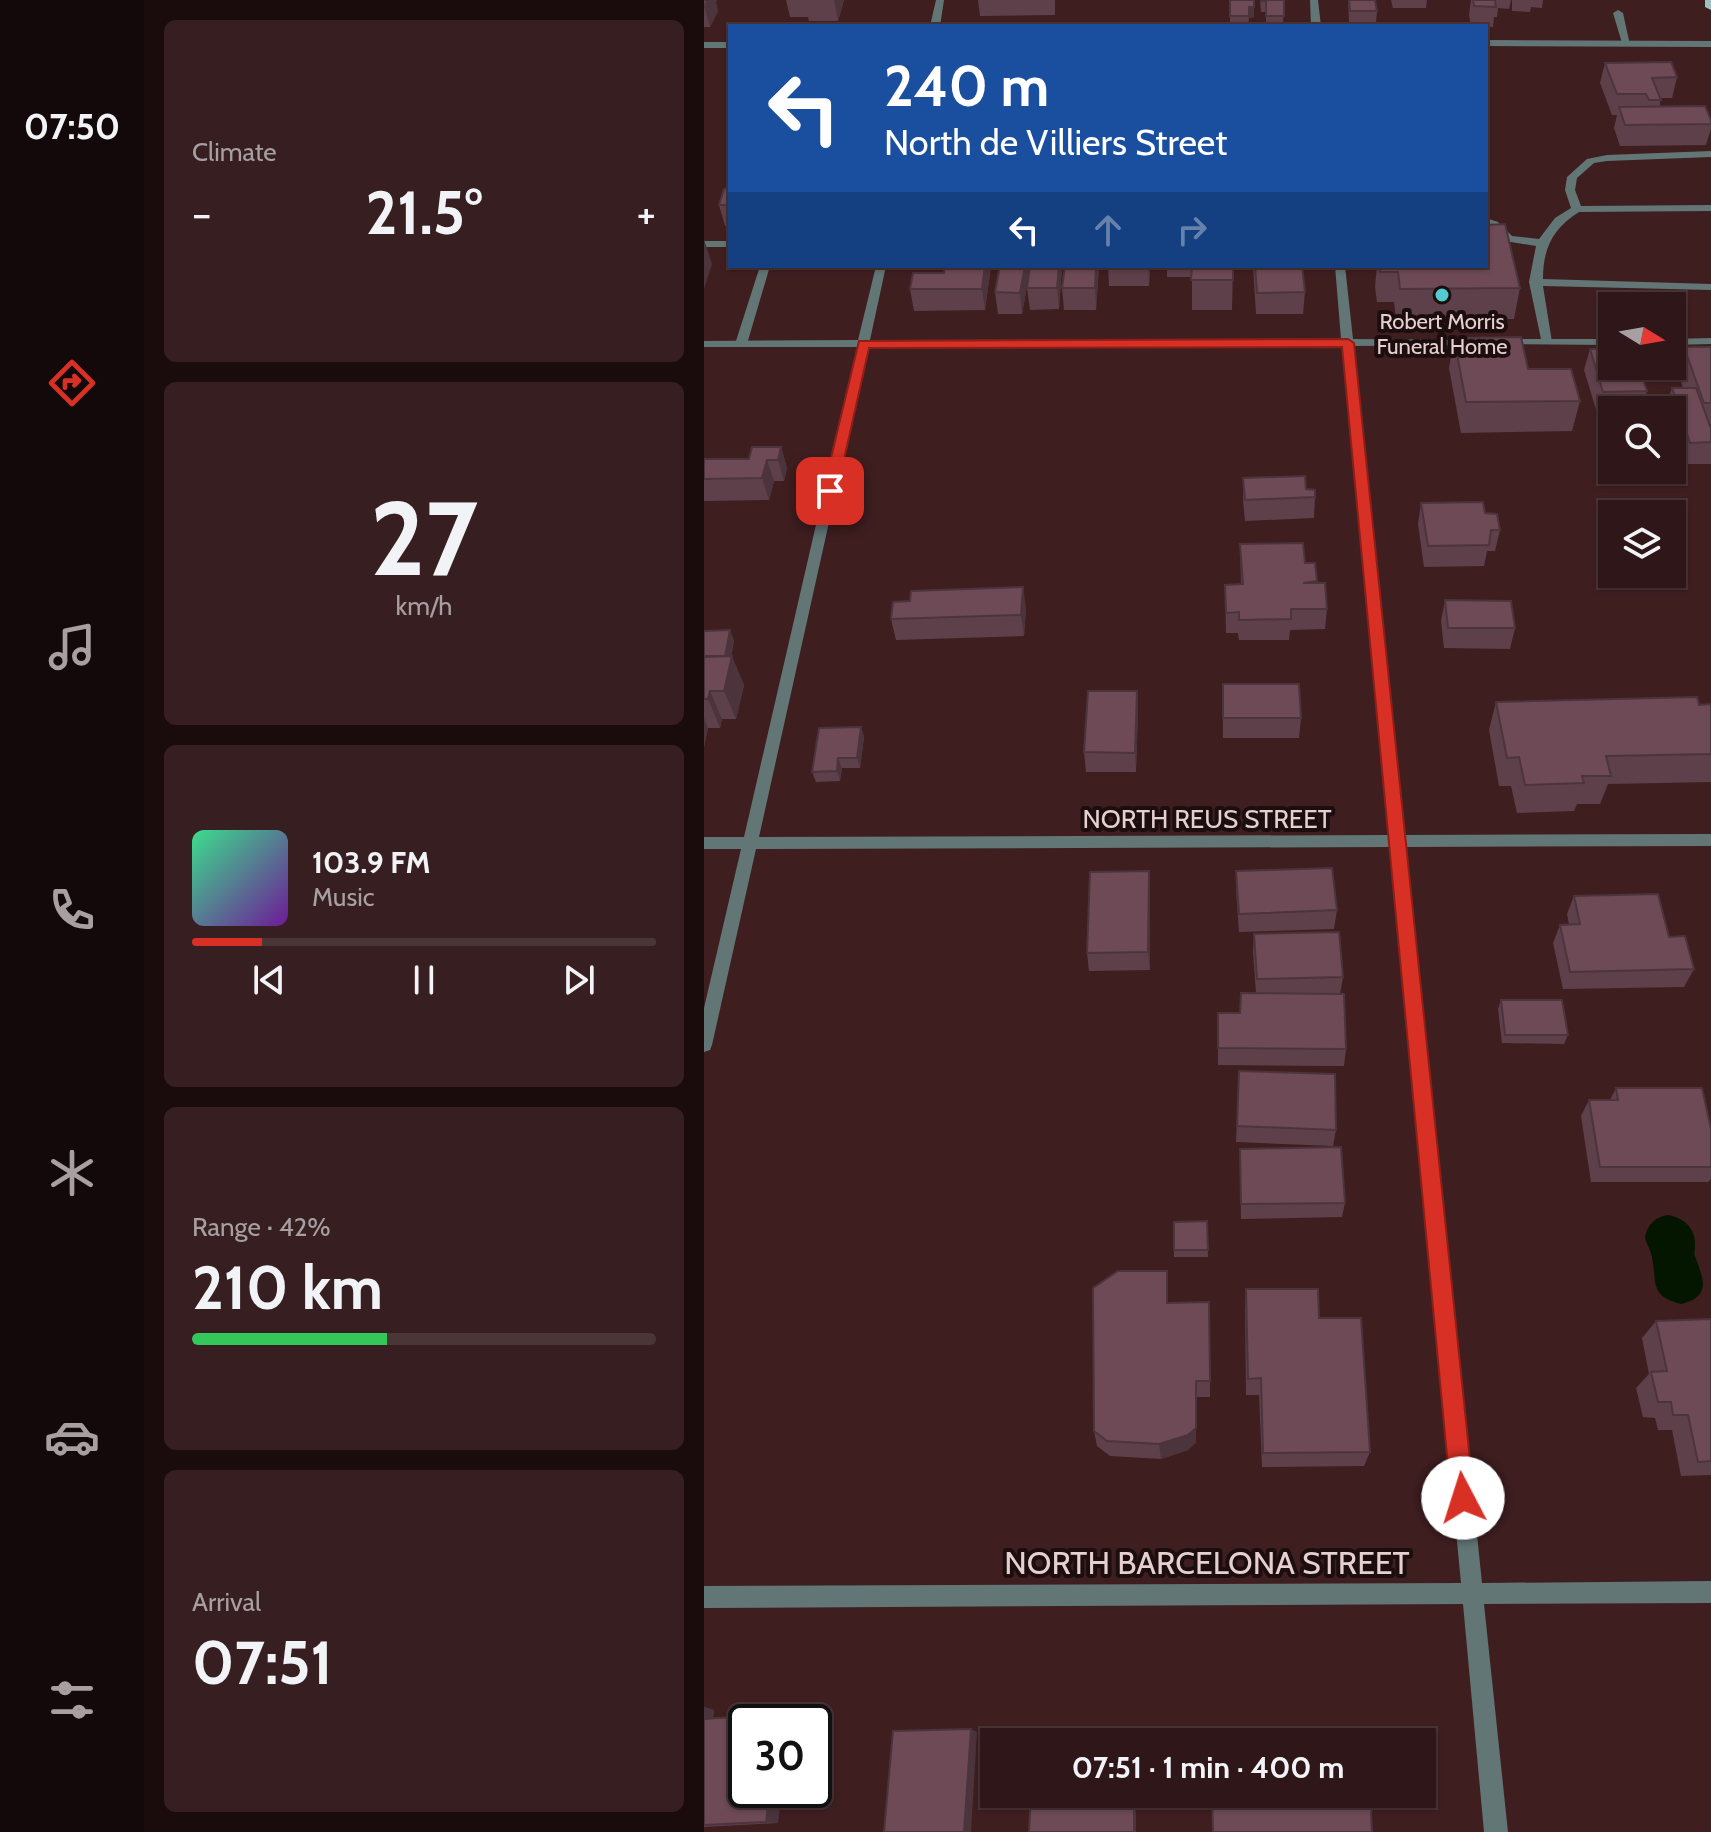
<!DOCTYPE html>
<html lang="en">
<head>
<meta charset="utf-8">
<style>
  :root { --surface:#2f1618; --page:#371f21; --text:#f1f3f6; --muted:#a79fa2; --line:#4a3537; --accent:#d93025 }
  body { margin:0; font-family:Cabin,sans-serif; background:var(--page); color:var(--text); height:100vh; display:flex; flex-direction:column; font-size:30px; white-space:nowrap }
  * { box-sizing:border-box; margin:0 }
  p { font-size:26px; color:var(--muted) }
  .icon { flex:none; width:44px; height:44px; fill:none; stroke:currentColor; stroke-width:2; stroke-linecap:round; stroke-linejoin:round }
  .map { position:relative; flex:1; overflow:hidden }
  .sheet { display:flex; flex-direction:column; gap:20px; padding:20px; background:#1a0c0d; width:560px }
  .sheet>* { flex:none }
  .top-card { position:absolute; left:24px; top:24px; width:760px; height:244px; border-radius:0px; box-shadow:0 2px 6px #0004,0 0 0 2px var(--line); background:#1a4fa0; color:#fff; overflow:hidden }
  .needle { width:52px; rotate:101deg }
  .tools { position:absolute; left:894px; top:292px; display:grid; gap:16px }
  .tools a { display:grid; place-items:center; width:88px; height:88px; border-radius:0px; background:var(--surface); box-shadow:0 2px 6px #0004,0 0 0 2px var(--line); font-size:40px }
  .speed { position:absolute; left:24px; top:1704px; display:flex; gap:16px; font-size:40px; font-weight:700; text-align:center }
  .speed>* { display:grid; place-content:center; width:104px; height:104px; border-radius:50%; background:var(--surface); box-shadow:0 2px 6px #0004,0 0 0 2px var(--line); line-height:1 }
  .speed .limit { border:4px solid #111; border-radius:12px; background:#fff; color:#111 }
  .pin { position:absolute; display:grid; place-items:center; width:68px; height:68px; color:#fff; margin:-34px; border-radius:16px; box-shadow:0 4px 12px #0006 }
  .me { position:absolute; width:88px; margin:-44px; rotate:355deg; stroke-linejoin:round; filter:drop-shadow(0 0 6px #0008) }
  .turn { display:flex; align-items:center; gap:28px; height:168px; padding:0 24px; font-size:36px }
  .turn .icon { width:104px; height:104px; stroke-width:2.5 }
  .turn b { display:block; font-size:56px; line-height:68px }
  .lanes { display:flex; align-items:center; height:76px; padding:0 24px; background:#0003; justify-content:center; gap:40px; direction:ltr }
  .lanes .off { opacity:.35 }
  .big { font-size:60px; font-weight:700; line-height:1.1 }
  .sheet .tile { flex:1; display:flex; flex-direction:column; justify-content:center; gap:12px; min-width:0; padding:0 28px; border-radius:12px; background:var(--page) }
  .sheet .dial { align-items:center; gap:0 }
  .dial b { font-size:104px; line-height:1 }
  .song { display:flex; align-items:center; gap:24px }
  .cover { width:96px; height:96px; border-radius:12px; background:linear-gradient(135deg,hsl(150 70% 55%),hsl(280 70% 35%)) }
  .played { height:8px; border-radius:4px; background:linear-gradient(90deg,var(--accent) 15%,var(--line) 15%) }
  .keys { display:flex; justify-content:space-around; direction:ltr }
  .heat { display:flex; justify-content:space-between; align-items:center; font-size:44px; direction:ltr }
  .charge { height:12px; border-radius:6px; background:linear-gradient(90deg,#34c759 42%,var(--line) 0) }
  .trip { position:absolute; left:276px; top:1728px; width:456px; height:80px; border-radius:0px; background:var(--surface); box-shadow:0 2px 6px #0004,0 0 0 2px var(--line); font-weight:700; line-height:80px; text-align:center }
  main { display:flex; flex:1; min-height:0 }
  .tab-bar { display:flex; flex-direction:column; width:144px; justify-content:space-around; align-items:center; background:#13090a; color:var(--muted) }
  .tab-bar .icon { width:56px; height:56px }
  .tab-bar .current { color:var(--accent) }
  .tab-bar b { font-size:36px; color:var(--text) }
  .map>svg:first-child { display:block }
  .water { fill:#041500 }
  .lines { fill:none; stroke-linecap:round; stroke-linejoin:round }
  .service { fill:#627676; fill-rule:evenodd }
  .minor { fill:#627676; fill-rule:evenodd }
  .primary { fill:#99c2c2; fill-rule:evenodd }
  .wall { fill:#5e404a }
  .shaded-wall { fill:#4c343c }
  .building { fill:#6d4a56; stroke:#4c343c; stroke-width:2 }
  .route { fill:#d93025; stroke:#8d1f18; stroke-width:2 }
  .poi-dot { fill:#52cdcf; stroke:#1c0e0e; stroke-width:3 }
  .labels { text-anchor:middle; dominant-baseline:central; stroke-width:8; stroke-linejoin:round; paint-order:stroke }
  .far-poi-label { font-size:22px; fill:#e6cfcf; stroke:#1c0e0e }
  .street-label { font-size:26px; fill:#e6cfcf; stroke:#1c0e0e }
  .near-street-label { font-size:32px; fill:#e6cfcf; stroke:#1c0e0e }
</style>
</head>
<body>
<main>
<nav class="tab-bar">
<b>07:50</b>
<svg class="icon current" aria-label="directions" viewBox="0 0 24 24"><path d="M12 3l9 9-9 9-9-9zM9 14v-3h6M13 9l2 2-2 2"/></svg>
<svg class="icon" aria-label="music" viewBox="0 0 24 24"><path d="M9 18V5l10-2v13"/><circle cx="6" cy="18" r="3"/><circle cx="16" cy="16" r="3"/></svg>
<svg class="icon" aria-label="phone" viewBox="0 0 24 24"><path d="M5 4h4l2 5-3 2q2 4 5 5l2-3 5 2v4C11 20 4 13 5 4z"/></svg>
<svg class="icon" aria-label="climate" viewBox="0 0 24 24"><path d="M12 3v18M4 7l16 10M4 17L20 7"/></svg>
<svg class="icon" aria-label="car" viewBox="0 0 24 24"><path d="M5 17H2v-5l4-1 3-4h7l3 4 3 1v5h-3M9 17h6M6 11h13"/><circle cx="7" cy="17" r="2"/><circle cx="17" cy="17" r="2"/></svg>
<svg class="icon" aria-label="filters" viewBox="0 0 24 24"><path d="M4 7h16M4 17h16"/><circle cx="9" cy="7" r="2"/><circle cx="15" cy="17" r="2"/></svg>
</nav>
<section class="sheet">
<div class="tile"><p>Climate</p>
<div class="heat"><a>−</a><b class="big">21.5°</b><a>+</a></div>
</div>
<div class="tile dial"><b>27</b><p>km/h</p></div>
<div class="tile">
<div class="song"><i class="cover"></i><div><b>103.9 FM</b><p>Music</p></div></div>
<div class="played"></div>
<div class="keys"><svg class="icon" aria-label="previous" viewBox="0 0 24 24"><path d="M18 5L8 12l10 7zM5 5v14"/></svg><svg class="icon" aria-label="pause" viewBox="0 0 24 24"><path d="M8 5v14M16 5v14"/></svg><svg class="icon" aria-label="next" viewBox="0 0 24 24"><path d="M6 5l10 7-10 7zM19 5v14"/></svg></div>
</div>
<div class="tile"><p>Range · 42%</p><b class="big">210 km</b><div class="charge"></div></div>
<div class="tile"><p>Arrival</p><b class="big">07:51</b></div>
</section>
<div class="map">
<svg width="1007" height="1832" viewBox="0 0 1007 1832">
  <rect width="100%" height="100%" fill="#3f1e20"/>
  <!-- water -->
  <path class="water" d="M964 1215C980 1218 992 1228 991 1246 991 1254 989 1252 992 1259 1000 1280 1007 1297 977 1304 945 1296 953 1282 948 1257 947 1250 942 1244 941 1237 943 1225 952 1216 964 1215Z"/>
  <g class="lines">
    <!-- service -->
    <path class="service" d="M914 10 919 13 926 45 918 43 909 13Z
      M1007 151V157L903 161 890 163 873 178 871 190 877 206 1007 205V211L875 212C849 228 839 248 839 279L1007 284V290L839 286 848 342 838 344 825 282 832 246 801 241 782 225V218L794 222 808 236 835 239 851 218 867 208 861 190 863 177 883 159 903 155Z
      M0 241H26V247H0Z
      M56 266H66L43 344 33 346 31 344Z"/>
    <!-- minor -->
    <path class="minor" d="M232 0H240L236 26H226Z
      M606 0H614L617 26H607Z
      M782 40 1007 41V47L782 46Z
      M0 42H26V48H0Z
      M172 266H182L166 340 637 339 631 266H641L649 339 774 340 776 342 770 345 650 346 700 835 1007 834V846L702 847 778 1583 1007 1581V1603L780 1604 804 1832H780L759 1604 0 1608V1586L757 1583 686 847 52 849 8 1045 6 1050 0 1052V1008L37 849H0V837H40L153 347H0V341L154 340ZM638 346 685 835 55 837 164 347Z
      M1007 338V344L968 345V339Z
      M798 339H908V345L794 344 792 342Z"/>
    <!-- primary -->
    <path class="primary" d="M1001 0H1007V10L1001 7Z"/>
  </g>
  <!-- wall -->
  <path class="wall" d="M0 0 12 3 14 11 6 27H0Z
    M82 0H140L134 21H105L104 17H86Z
    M274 0H351V15L276 16Z
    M526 0 550 17 545 18 544 26H526Z
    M556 0H580L579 26H562V12H557Z
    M644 0H671L673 11 672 22H645Z
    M687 0H723L722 8H689Z
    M767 0H807L805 9 794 8 793 17H790L789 27 767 26 765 15Z
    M808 0H839L838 8 827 7 826 12 808 11Z
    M901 63 973 77 968 98H956V107L1007 120V129L1002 145 916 146 910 128 913 115H908L896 83Z
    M26 188V226H21L15 205Z
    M241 266H287L281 310 210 311 206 289 240 273Z
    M296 266H358L355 309 326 310 323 288 324 280 318 314H294L291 292Z
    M395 266 392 310H360L358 288Z
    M404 266H529L528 310H488V277H463V269H446L445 286H405Z
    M549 266H598L601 292 599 314H552Z
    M673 266H782L816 288 810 319H692L690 302H673L671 287Z
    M750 338 824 369 876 401 868 431 757 433 745 368Z
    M980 347H1007V424H1005L1007 426V464H978L968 431V410L961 409 968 388H979L973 369Z
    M886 349 943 391 937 410H908V413H893L880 370Z
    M77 447 83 468 80 481H70L65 500 0 501V459H45Z
    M539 478 602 489 611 497 610 518 541 521 539 500Z
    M717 503 781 513 796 530 791 551H783L780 566 720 567 714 524Z
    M536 544 601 563H611L612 583 623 609 621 629 586 630 585 640H535L534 633H522L521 585 537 584Z
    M741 600 811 628 806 649 740 648 737 621Z
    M206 601 322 608 320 636 192 640 187 619Z
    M0 631 30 640 27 656 40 685 32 719H18L16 728H4L0 747Z
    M519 684 597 718 595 738H519Z
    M433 691 434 711 432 772H382L380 752Z
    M792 702 1007 704V782L904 784 896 804H873L870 811 813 813 807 786H795L785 730Z
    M157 727 160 737 156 768H138L136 781 112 782 108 772Z
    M445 871 446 970 385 971 383 953Z
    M532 871 633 910 630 929 535 932 532 890Z
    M870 896 965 937 990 969 980 987 859 989 849 943 856 925 865 924 863 914Z
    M550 934 639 977 636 994 642 1049 640 1066 514 1065V1013H536L552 993 549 952Z
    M797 1000 864 1035 860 1044 798 1043 794 1009Z
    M535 1071 632 1130 629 1146 532 1142Z
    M912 1088 1007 1129V1179L1004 1182H887L877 1116 885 1100H906Z
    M536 1149 641 1203 638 1217 537 1219Z
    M503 1221 504 1257H470V1222Z
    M463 1271 464 1303 505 1302 506 1397H492V1442L484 1450 457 1459 406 1456 393 1446 390 1431Z
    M542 1289 615 1318 666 1452 660 1466 558 1467 555 1395H542L541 1308Z
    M1007 1319V1475L977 1476 968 1430H954L951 1418 939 1417 932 1388 945 1374 938 1338 952 1321Z
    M0 1707 10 1710 9 1718H85L84 1722H42L74 1823 0 1827Z"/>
  <!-- shaded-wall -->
  <path class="shaded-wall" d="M4 0H13L12 3 14 11 6 27 0 6Z
    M130 0H140L134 21Z
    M545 7H550V17L544 18Z
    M0 239 8 264 0 289Z
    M281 266H287L281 310 278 289Z
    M321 266H327L318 314 316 293Z
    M355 266H358V269L355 309 353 288Z
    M392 266H395L392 310 391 288Z
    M444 266H446L445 286Z
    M77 447 83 468 80 481 74 460Z
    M63 460 70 481 65 500 58 478Z
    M319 587 322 608 320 636 317 615Z
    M26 630 30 640 26 666 21 656Z
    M28 656 40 685 32 719 20 691Z
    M6 691 18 719 16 728 4 699Z
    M433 691 434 711 432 772 431 753Z
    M0 718 4 728 0 747Z
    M157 727 160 737 156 768 153 758Z
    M134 758 138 768 136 781 133 771Z
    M445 871 446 889V970L444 952Z
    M492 1381V1442L484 1450 457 1459 455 1444Z
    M0 1707 10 1710 8 1723 0 1720Z
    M73 1714 85 1718 84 1722H72Z
    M267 1729 273 1732 267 1832H260Z
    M66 1790H78L74 1823 62 1822Z
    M430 1794H432V1832H430Z"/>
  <!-- building -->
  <path class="building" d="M526 0H550V7H545V16H526Z
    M557 0H580V16H562V1H557Z
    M645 0H671L673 11H646Z
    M769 0H791L792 7 770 6Z
    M967 62 973 77 948 78 957 100H945L942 94H913L901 63Z
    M1001 106 1007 120V124L921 125 915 107Z
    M26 188V205H15L20 189Z
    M801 224 816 288 696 289 694 272H676L675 266H782V225Z
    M241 266H281L278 289H206L209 273H240Z
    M296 266H321L316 293 291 292Z
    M326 266H355L353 288H323Z
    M361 266H392L391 288H358Z
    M488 266H529V280H487Z
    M551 266H598L601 292 553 293Z
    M817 337 824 369H867L876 401 762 402 750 338Z
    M980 347H1007V403H1000Z
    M908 348V366H934L943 391 899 392 886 349Z
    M968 388H992L1006 426H1007V442L986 443Z
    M48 447H77L74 460H63L58 478 0 479V459H45Z
    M601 476 602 489 611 490V497L541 500 539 478Z
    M779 502 781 513 793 514 796 530H787L785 545 724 546 717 503Z
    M599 543 601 563H611L613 581 599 583H621L623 609H587V619L535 620V612L522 613 521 585 539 584 536 544Z
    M319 587 317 615 187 619 189 602 206 601 207 591Z
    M741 600 807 601 811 628H744Z
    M26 630 21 656H0V631Z
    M28 656 20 691H6L4 699H0V657Z
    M519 684H595L597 718H519Z
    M384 691H433L431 753 380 752Z
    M993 697 995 705 1007 704V754L902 756 907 776H878L880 783 821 785 815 757 803 758 792 702Z
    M157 727 153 758H134L133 771 108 772 115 728Z
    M628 868 633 910 535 914 532 871Z
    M445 871 444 952 383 953 386 872Z
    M954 894 965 937 981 936 990 969 866 972 856 925 876 924 870 896Z
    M635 932 639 977 553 979 550 934Z
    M537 993 640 994 642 1049 514 1048V1013H536Z
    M797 1000H858L864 1035H801Z
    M535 1071 631 1074 632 1130 533 1126Z
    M912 1088H998L1007 1129V1167H896L885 1100H914Z
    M637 1147 641 1203 537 1204 536 1149Z
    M503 1221 504 1250H470V1222Z
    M414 1271H463V1303L505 1302 506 1381H492V1428L484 1435 455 1444 403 1441 390 1431 389 1288Z
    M542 1289H614L615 1318H657L666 1452 559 1453 557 1378 544 1379Z
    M1007 1319V1461L994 1462 984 1415H969L967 1402H954L947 1372 963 1371 952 1321Z
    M73 1714 72 1722H42V1790H66L62 1822 0 1825V1719Z
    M267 1729 260 1832H180L189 1731Z
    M559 1736H687V1742H557Z
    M327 1794H430V1832H325Z
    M508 1794H674L667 1813 668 1832H509Z"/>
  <!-- route -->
  <path class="route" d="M644 339 650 343 770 1498 767 1507 759 1510 750 1507 747 1498 638 347 165 348 133 491 126 495 119 491 155 341Z"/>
  <!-- markers -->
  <circle class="poi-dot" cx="738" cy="295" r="8"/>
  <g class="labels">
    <!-- far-poi labels -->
    <g class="far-poi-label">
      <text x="738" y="321">Robert Morris<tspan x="738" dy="25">Funeral Home</tspan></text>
    </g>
    <!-- street labels -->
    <g class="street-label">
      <text x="503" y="819">NORTH REUS STREET</text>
    </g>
    <!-- near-street labels -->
    <g class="near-street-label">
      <text x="503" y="1562">NORTH BARCELONA STREET</text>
    </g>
  </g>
</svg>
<div class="tools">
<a><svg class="needle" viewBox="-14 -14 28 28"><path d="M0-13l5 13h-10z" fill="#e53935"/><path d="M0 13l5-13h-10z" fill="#a79fa2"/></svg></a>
<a><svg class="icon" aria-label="search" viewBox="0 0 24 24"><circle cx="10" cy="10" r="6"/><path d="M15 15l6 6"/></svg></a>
<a><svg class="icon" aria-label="layers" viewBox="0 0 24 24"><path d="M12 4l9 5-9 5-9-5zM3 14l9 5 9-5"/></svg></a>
</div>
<div class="speed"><div class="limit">30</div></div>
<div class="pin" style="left:126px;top:491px;background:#d93025"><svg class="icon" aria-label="arrive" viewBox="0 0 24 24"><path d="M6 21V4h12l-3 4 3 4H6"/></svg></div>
<svg class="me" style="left:759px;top:1498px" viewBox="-20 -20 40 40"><circle r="19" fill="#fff"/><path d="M0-13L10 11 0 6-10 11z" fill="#d93025"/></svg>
<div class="trip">07:51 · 1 min · 400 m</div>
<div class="top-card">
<div class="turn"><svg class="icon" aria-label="left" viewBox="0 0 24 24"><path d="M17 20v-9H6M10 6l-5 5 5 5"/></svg><div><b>240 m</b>North de Villiers Street</div></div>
<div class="lanes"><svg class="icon" aria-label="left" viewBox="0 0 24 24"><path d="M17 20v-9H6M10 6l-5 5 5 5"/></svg><svg class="icon off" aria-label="ahead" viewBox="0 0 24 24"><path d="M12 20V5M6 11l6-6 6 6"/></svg><svg class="icon off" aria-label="right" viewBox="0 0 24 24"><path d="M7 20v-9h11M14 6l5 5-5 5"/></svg></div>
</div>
</div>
</main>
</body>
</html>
